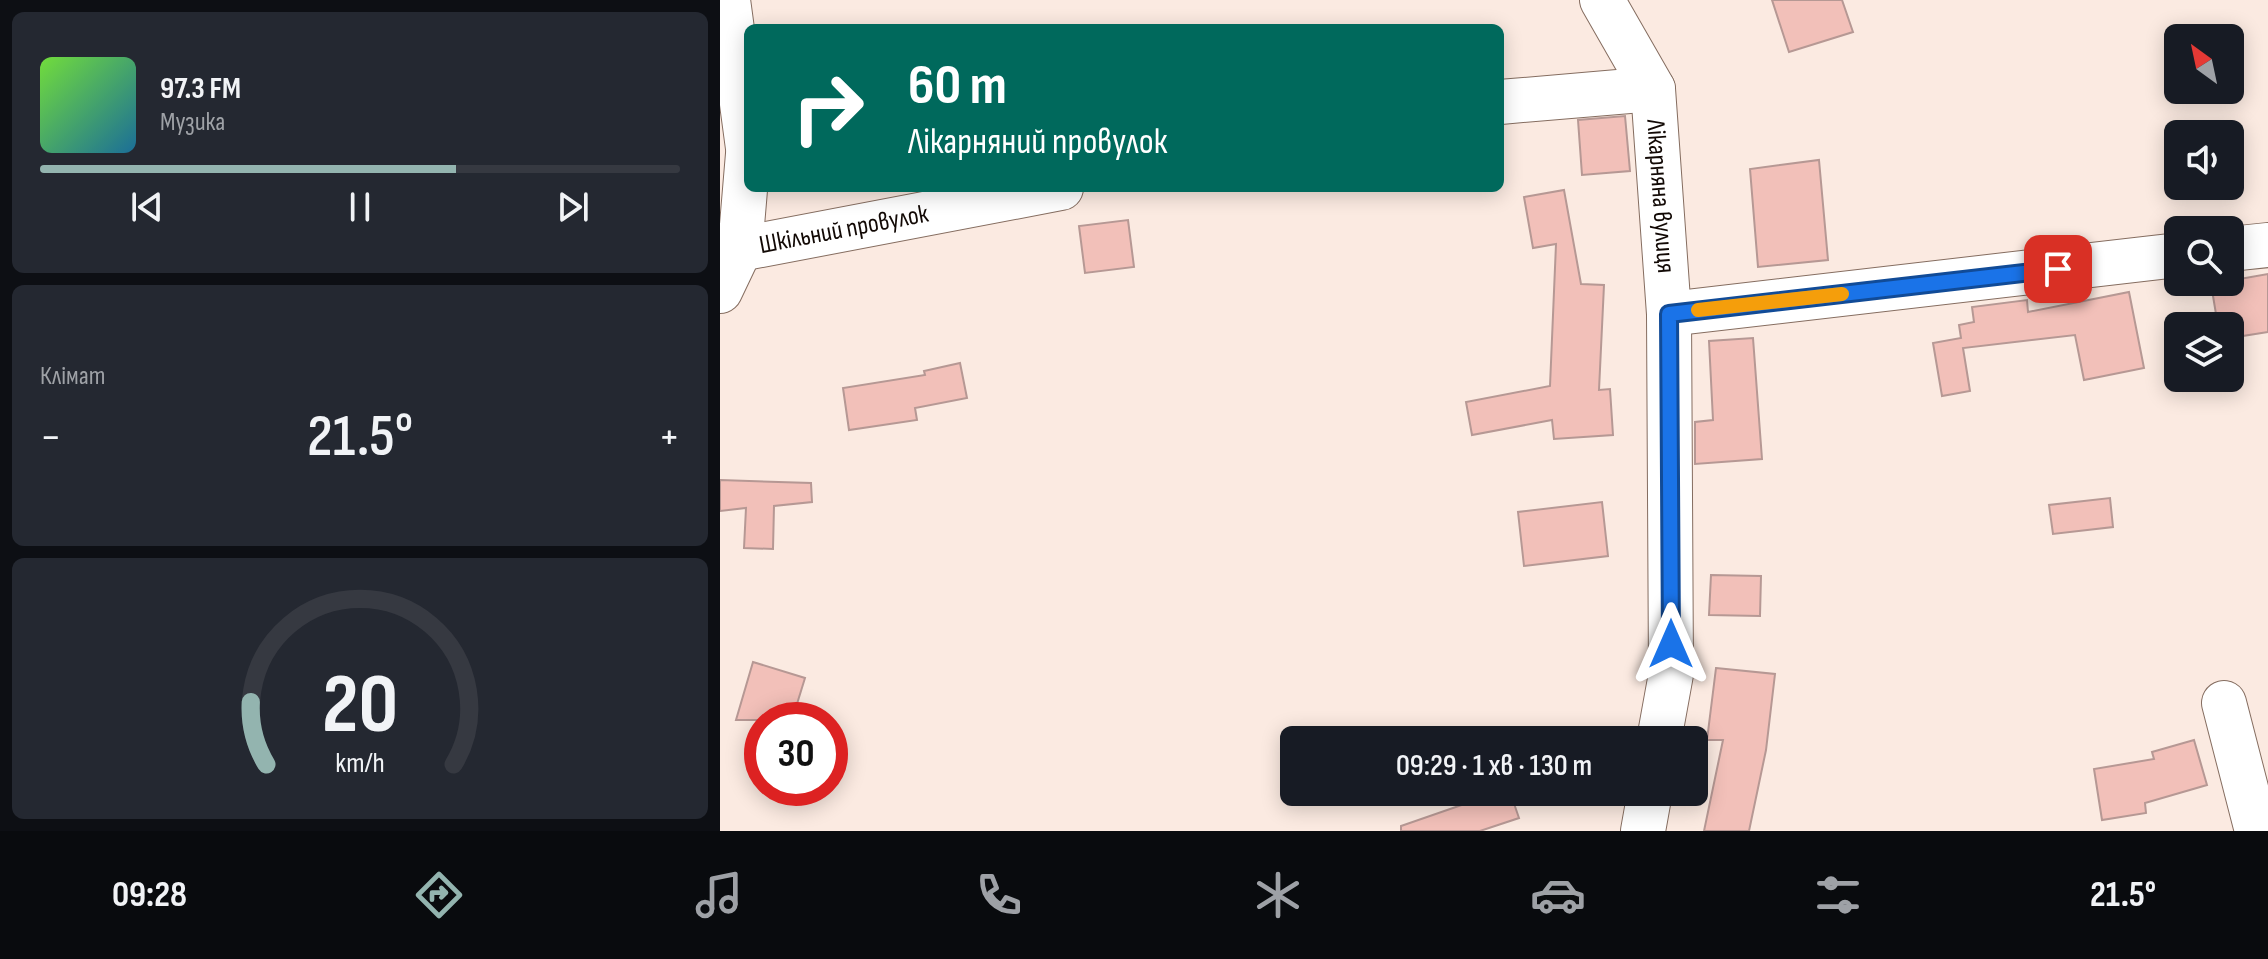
<!DOCTYPE html>
<html lang="uk">
<head>
<meta charset="utf-8">
<style>
  :root { --surface:#171b24; --page:#242831; --text:#f1f3f6; --muted:#9ea1a6; --line:#363941; --accent:#93b4af }
  body { margin:0; font-family:"Sofia Sans Condensed",sans-serif; background:var(--page); color:var(--text); height:100vh; display:flex; flex-direction:column; font-size:30px; white-space:nowrap }
  * { box-sizing:border-box; margin:0 }
  p { font-size:26px; color:var(--muted) }
  .icon { flex:none; width:44px; height:44px; fill:none; stroke:currentColor; stroke-width:2; stroke-linecap:round; stroke-linejoin:round }
  .map { position:relative; flex:1; overflow:hidden }
  .sheet { display:flex; flex-direction:column; gap:12px; padding:12px; background:#0d0f14; width:720px }
  .sheet>* { flex:none }
  .banner { position:absolute; left:24px; top:24px; width:760px; height:168px; border-radius:12px; box-shadow:0 4px 20px #0003; background:#00695c; color:#fff; overflow:hidden }
  .needle { width:52px; rotate:327deg }
  .fabs { position:absolute; left:1444px; top:24px; display:grid; gap:16px }
  .fabs a { display:grid; place-items:center; width:80px; height:80px; border-radius:12px; background:var(--surface); box-shadow:0 4px 20px #0003; font-size:40px }
  .speed { position:absolute; left:24px; top:702px; display:flex; gap:16px; font-size:40px; font-weight:700; text-align:center }
  .speed>* { display:grid; place-content:center; width:104px; height:104px; border-radius:50%; background:var(--surface); box-shadow:0 4px 20px #0003; line-height:1 }
  .speed .limit { border:12px solid #d22; background:#fff; color:#111 }
  .pin { position:absolute; display:grid; place-items:center; width:68px; height:68px; color:#fff; margin:-34px; border-radius:16px; box-shadow:0 4px 12px #0006 }
  .me { position:absolute; width:88px; margin:-44px; rotate:0deg; stroke-linejoin:round; filter:drop-shadow(0 0 6px #0008) }
  .turn { display:flex; align-items:center; gap:28px; height:168px; padding:0 32px; font-size:36px }
  .turn .icon { width:104px; height:104px; stroke-width:2.5 }
  .turn b { display:block; font-size:56px; line-height:68px }
  .big { font-size:60px; font-weight:600; line-height:1.1 }
  .sheet .card { flex:1; display:flex; flex-direction:column; justify-content:center; gap:12px; min-width:0; padding:0 28px; border-radius:12px; background:var(--page) }
  .sheet .dial { align-items:center; gap:0 }
  .dial svg { height:208px; overflow:visible; fill:none; stroke:var(--line); stroke-width:7; stroke-linecap:round; text-anchor:middle }
  .dial text { fill:var(--text); stroke:none }
  .song { display:flex; align-items:center; gap:24px }
  .cover { width:96px; height:96px; border-radius:12px; background:linear-gradient(135deg,hsl(100 70% 55%),hsl(200 70% 35%)) }
  .played { height:8px; border-radius:4px; background:linear-gradient(90deg,var(--accent) 65%,var(--line) 65%) }
  .keys { display:flex; justify-content:space-around; direction:ltr }
  .heat { display:flex; justify-content:space-between; align-items:center; font-size:44px; direction:ltr }
  .trip { position:absolute; left:560px; top:726px; width:428px; height:80px; border-radius:12px; background:var(--surface); box-shadow:0 4px 20px #0003; font-weight:600; line-height:80px; text-align:center }
  .dock { display:flex; height:128px; justify-content:space-around; align-items:center; background:#090b0e; color:var(--muted) }
  .dock .icon { width:56px; height:56px }
  .dock .selected { color:var(--accent) }
  .dock b { font-size:36px; color:var(--text) }
  main { display:flex; flex:1; min-height:0 }
  .map>svg:first-child { display:block }
  .building { fill:#f2c0b9; stroke:#b69894; stroke-width:2 }
  .lines { fill:none; stroke-linecap:round; stroke-linejoin:round }
  .minor-casing { stroke:#856d60; stroke-width:46 }
  .minor { stroke:#fff; stroke-width:44 }
  .route-casing { stroke:#114b97; stroke-width:20 }
  .route { stroke:#1a73e8; stroke-width:14 }
  .slow { stroke:#f59e0b; stroke-width:14 }
  .labels { text-anchor:middle; dominant-baseline:central; stroke-width:8; stroke-linejoin:round; paint-order:stroke }
  .street-label { font-size:26px; fill:#120905; stroke:#fbfbfb }
</style>
</head>
<body>
<main>
<section class="sheet">
<div class="card">
<div class="song"><i class="cover"></i><div><b>97.3 FM</b><p>Музика</p></div></div>
<div class="played"></div>
<div class="keys"><svg class="icon" aria-label="previous" viewBox="0 0 24 24"><path d="M18 5L8 12l10 7zM5 5v14"/></svg><svg class="icon" aria-label="pause" viewBox="0 0 24 24"><path d="M8 5v14M16 5v14"/></svg><svg class="icon" aria-label="next" viewBox="0 0 24 24"><path d="M6 5l10 7-10 7zM19 5v14"/></svg></div>
</div>
<div class="card"><p>Клімат</p>
<div class="heat"><a>−</a><b class="big">21.5°</b><a>+</a></div>
</div>
<div class="card dial"><svg viewBox="0 0 100 80">
<path d="M14 69A42 42 0 1 1 86 69"/>
<path d="M14 69A42 42 0 0 1 8 45" stroke="#93b4af"/>
<text x="50" y="56" font-size="32" font-weight="700">20</text>
<text x="50" y="72" font-size="11">km/h</text>
</svg></div>
</section>
<div class="map">
<svg width="1548" height="831" viewBox="0 0 1548 831">
  <rect width="100%" height="100%" fill="#fbeae1"/>
  <!-- building -->
  <path class="building" d="M1052 0H1122L1133 32 1069 52Z
    M905 116 910 171 862 175 858 120Z
    M1099 160 1108 260 1038 267 1030 169Z
    M844 190 861 284 884 285 879 390 890 389 893 435 834 439 832 420 752 435 746 402 830 386 836 244 813 248 804 197Z
    M408 220 414 267 365 273 359 226Z
    M1548 274V332L1510 338V326H1498L1491 284Z
    M1409 292 1424 368 1364 380 1355 335 1243 348 1250 391 1222 396 1213 343 1241 338 1239 325 1254 322 1252 307 1307 300 1308 312Z
    M1033 338 1042 459 975 464V422L993 420 989 341Z
    M240 363 247 398 195 408 197 420 129 430 123 388 205 375 204 371Z
    M0 480 91 483 92 502 54 506 53 549 24 548 26 508 0 511Z
    M1390 498 1393 527 1333 534 1329 505Z
    M882 502 888 556 804 566 798 512Z
    M991 575 1041 576 1040 616 989 615Z
    M33 662 85 678 72 720H16Z
    M996 668 1055 674 1046 750 1029 831H984L1003 740H987Z
    M1474 740 1487 785 1425 803 1426 813 1382 820 1374 769 1434 759 1432 752Z
    M779 792H790L799 818 760 831H681V826Z"/>
  <g class="lines">
    <!-- minor casing -->
    <g class="minor-casing">
      <g id="minor">
        <path d="M8 0 28 148"/>
        <path id="s1" d="M882 0 933 89 949 314 951 674 939 740"/>
        <path d="M780 102 933 89"/>
        <path id="s2" d="M0 245 20 249 341 188"/>
        <path d="M1510 249 1548 245"/>
        <path d="M0 291 20 249 28 154"/>
        <path d="M949 314 1458 255"/>
        <path d="M1504 703 1537 831"/>
        <path d="M923 831 930 792"/>
      </g>
    </g>
    <!-- minor -->
    <use href="#minor" class="minor"/>
  </g>
  <g class="lines">
    <!-- route casing -->
    <g class="route-casing">
      <path id="route" d="M951 644 949 314 1338 269"/>
    </g>
    <!-- route -->
    <use href="#route" class="route"/>
    <!-- slow -->
    <path class="slow" d="M978 310 1122 294"/>
  </g>
  <g class="labels">
    <!-- street labels -->
    <g class="street-label">
      <text stroke="none"><textPath href="#s1" startOffset="210">Лікарняна вулиця</textPath></text>
      <text stroke="none"><textPath href="#s2" startOffset="126">Шкільний провулок</textPath></text>
    </g>
  </g>
</svg>
<div class="fabs">
<a><svg class="needle" viewBox="-14 -14 28 28"><path d="M0-13l5 13h-10z" fill="#e53935"/><path d="M0 13l5-13h-10z" fill="#9ea1a6"/></svg></a>
<a><svg class="icon" aria-label="sound" viewBox="0 0 24 24"><path d="M4 9h4l5-4v14l-5-4H4zM17 9q2 3 0 6"/></svg></a>
<a><svg class="icon" aria-label="search" viewBox="0 0 24 24"><circle cx="10" cy="10" r="6"/><path d="M15 15l6 6"/></svg></a>
<a><svg class="icon" aria-label="layers" viewBox="0 0 24 24"><path d="M12 4l9 5-9 5-9-5zM3 14l9 5 9-5"/></svg></a>
</div>
<div class="speed"><div class="limit">30</div></div>
<div class="pin" style="left:1338px;top:269px;background:#d93025"><svg class="icon" aria-label="arrive" viewBox="0 0 24 24"><path d="M6 21V4h12l-3 4 3 4H6"/></svg></div>
<svg class="me" style="left:951px;top:644px" viewBox="-20 -20 40 40"><path d="M0-17L14 15 0 8-14 15z" fill="#1a73e8" stroke="#fff" stroke-width="4"/></svg>
<div class="trip">09:29 · 1 хв · 130 m</div>
<div class="banner">
<div class="turn"><svg class="icon" aria-label="right" viewBox="0 0 24 24"><path d="M7 20v-9h11M14 6l5 5-5 5"/></svg><div><b>60 m</b>Лікарняний провулок</div></div>
</div>
</div>
</main>
<nav class="dock">
<b>09:28</b>
<svg class="icon selected" aria-label="directions" viewBox="0 0 24 24"><path d="M12 3l9 9-9 9-9-9zM9 14v-3h6M13 9l2 2-2 2"/></svg>
<svg class="icon" aria-label="music" viewBox="0 0 24 24"><path d="M9 18V5l10-2v13"/><circle cx="6" cy="18" r="3"/><circle cx="16" cy="16" r="3"/></svg>
<svg class="icon" aria-label="phone" viewBox="0 0 24 24"><path d="M5 4h4l2 5-3 2q2 4 5 5l2-3 5 2v4C11 20 4 13 5 4z"/></svg>
<svg class="icon" aria-label="climate" viewBox="0 0 24 24"><path d="M12 3v18M4 7l16 10M4 17L20 7"/></svg>
<svg class="icon" aria-label="car" viewBox="0 0 24 24"><path d="M5 17H2v-5l4-1 3-4h7l3 4 3 1v5h-3M9 17h6M6 11h13"/><circle cx="7" cy="17" r="2"/><circle cx="17" cy="17" r="2"/></svg>
<svg class="icon" aria-label="filters" viewBox="0 0 24 24"><path d="M4 7h16M4 17h16"/><circle cx="9" cy="7" r="2"/><circle cx="15" cy="17" r="2"/></svg>
<b>21.5°</b>
</nav>
</body>
</html>
